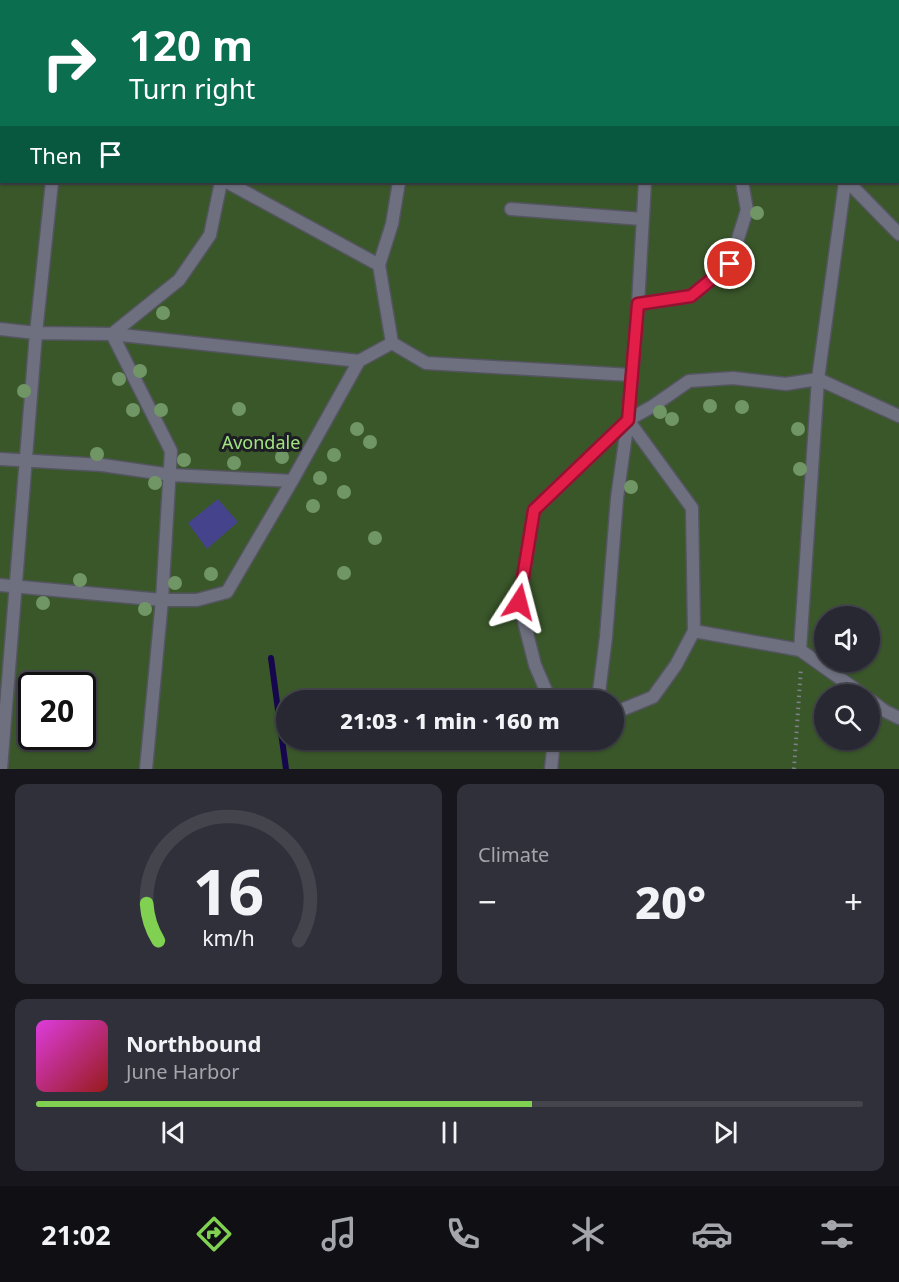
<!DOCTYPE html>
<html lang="en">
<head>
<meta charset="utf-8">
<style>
  :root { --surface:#282832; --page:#30303a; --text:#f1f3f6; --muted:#a5a6ac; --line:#44444d; --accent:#80d051 }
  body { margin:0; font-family:"Noto Sans",sans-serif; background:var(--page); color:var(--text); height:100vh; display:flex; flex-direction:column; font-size:22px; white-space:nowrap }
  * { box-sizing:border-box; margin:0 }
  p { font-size:20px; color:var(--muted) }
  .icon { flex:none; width:33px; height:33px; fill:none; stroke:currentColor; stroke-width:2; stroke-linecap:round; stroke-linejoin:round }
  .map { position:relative; height:769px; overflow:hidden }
  .sheet { display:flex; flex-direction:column; gap:15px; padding:15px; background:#16161c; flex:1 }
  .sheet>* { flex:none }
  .banner { position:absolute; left:0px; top:0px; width:900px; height:183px; box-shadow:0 2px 4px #0004,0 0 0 2px var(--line); background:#0b6e4f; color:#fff; overflow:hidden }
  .controls { position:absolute; left:814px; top:606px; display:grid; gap:12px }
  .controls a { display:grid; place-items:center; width:66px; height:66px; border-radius:50%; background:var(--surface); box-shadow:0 2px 4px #0004,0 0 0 2px var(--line); font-size:30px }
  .speed { position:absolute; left:18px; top:672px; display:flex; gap:12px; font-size:30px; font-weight:700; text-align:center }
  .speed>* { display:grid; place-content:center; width:78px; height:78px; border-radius:50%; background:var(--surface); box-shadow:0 2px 4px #0004,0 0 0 2px var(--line); line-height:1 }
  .speed .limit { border:3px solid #111; border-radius:9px; background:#fff; color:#111 }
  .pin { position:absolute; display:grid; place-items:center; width:51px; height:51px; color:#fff; margin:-26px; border:3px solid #fff; border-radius:50%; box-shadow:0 2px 6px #0007 }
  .me { position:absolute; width:66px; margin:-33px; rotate:9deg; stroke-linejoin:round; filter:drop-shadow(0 0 4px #0008) }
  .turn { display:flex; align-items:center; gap:21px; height:126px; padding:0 30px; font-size:27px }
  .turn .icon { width:78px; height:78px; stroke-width:2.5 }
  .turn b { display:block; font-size:42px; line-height:51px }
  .then { display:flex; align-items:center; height:57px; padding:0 30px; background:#0003; gap:12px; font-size:22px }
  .big { font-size:45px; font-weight:800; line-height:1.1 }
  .sheet .card { flex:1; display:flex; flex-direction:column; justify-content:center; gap:9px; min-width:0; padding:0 21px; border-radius:12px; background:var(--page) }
  .sheet .dial { align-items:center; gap:0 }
  .dial svg { height:156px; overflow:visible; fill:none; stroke:var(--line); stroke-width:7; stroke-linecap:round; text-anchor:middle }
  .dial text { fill:var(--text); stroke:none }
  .song { display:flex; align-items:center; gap:18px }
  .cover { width:72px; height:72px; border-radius:9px; background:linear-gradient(135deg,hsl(300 70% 55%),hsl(0 70% 35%)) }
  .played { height:6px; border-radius:3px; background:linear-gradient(90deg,var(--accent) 60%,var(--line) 60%) }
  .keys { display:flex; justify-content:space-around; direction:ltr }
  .heat { display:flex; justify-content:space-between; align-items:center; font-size:33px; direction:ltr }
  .sheet .tiles { flex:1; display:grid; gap:15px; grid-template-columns:1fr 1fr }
  .card:last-child { grid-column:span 2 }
  .trip { position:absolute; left:276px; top:690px; width:348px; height:60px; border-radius:30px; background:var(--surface); box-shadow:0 2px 4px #0004,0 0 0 2px var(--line); font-weight:800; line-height:60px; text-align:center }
  .tabs { display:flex; height:96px; justify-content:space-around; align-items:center; background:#101014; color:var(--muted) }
  .tabs .icon { width:42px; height:42px }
  .tabs .active { color:var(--accent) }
  .tabs b { font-size:27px; color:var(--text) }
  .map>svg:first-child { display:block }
  .green { fill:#3a572a; fill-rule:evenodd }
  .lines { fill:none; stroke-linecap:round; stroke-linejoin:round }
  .stream { stroke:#16064d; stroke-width:6 }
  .building { fill:#44438c }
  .service-casing { stroke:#545560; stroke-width:15 }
  .path { stroke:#80818c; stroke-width:4; stroke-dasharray:1.5 4.5; stroke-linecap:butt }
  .service { stroke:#6e707f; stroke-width:12 }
  .tree { fill:#719665 }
  .route-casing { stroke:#92132f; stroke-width:15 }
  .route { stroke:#e11d48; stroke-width:10 }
  .labels { text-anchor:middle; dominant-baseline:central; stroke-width:6; stroke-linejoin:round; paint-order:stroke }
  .park-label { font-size:18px; fill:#a2e480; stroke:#1d1e24 }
</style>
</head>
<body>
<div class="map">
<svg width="899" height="769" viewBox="0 0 899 769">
  <rect width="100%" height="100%" fill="#353643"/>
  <!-- green -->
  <path class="green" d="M0 0 853 1 2 2V182H898L899 5V769H0ZM825 616H870V662H825ZM32 686H82V736H32ZM825 694H870V740H825ZM286 700H614V740H286Z"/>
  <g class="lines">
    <!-- stream -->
    <path class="stream" d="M271 658 286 769"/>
  </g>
  <!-- building -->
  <path class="building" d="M218 499 238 522 207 549 188 523Z"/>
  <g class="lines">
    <!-- service casing -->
    <g class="service-casing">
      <path id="service" d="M246 0 263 2
        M69 2V0
        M898 53H899
        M0 130H2
        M227 182 379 265
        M848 182 899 234
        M511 209 642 219
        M638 304 691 296 730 264 747 210 742 182
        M0 329 36 333 112 334 359 361
        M392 343 426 363 631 375
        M392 343 379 265 392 224 399 182
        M0 459 102 465 171 475 292 481
        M0 585 162 600H197L227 592 292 481 359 361 392 343
        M694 631 800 650 862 694
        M800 650 818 379 845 182
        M550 700 535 665 519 602 534 510 628 420 653 406 689 381 733 378 786 384 818 379 899 416
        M598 700 606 637 617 498 628 420 638 304 645 182
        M870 700 885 711 899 718
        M614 713 653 697 676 665 694 631 692 508 628 420
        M1 769 36 333 52 182
        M146 769 162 600 171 451 112 334 179 280 210 235 221 182
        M551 769 554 740"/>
    </g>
    <!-- path -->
    <path class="path" d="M794 769 801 668"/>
    <!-- service -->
    <use href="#service" class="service"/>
  </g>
  <!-- trees -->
  <g class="tree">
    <circle cx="757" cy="213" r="7"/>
    <circle cx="724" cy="249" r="7"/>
    <circle cx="163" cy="313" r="7"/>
    <circle cx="140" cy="371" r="7"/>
    <circle cx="119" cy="379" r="7"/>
    <circle cx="24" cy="391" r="7"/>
    <circle cx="710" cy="406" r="7"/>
    <circle cx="742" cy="407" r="7"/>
    <circle cx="239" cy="409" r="7"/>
    <circle cx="133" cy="410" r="7"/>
    <circle cx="161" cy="410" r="7"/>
    <circle cx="660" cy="412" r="7"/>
    <circle cx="672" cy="419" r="7"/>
    <circle cx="357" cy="429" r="7"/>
    <circle cx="798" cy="429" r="7"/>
    <circle cx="370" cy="442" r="7"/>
    <circle cx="97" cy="454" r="7"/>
    <circle cx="334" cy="455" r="7"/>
    <circle cx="282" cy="457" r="7"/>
    <circle cx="184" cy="460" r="7"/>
    <circle cx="234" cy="463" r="7"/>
    <circle cx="800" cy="469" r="7"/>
    <circle cx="320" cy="478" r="7"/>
    <circle cx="155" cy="483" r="7"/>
    <circle cx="631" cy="487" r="7"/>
    <circle cx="344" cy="492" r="7"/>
    <circle cx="313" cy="506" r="7"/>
    <circle cx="375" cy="538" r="7"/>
    <circle cx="344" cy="573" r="7"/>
    <circle cx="211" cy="574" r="7"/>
    <circle cx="80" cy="580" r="7"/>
    <circle cx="175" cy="583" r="7"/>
    <circle cx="43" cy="603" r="7"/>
    <circle cx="145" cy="609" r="7"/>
  </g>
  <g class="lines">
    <!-- route casing -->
    <g class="route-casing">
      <path id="route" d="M519 602 534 510 628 420 638 304 691 296 730 264"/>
    </g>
    <!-- route -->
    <use href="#route" class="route"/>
  </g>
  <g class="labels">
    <!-- park labels -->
    <g class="park-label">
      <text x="261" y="442">Avondale</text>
    </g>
  </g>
</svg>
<div class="controls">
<a><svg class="icon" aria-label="sound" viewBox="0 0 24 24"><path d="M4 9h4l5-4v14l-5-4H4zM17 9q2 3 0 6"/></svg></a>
<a><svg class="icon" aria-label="search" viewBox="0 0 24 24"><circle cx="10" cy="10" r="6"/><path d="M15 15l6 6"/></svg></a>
</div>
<div class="speed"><div class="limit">20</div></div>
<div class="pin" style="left:730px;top:264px;background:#d93025"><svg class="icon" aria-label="arrive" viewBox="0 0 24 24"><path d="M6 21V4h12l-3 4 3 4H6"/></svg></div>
<svg class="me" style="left:519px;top:602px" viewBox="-20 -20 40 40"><path d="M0-17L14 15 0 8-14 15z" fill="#e11d48" stroke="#fff" stroke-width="4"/></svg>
<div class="trip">21:03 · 1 min · 160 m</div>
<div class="banner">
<div class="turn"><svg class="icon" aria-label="right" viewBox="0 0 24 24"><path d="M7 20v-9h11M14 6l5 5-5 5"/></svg><div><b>120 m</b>Turn right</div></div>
<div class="then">Then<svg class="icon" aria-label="arrive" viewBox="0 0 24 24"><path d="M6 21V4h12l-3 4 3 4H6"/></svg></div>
</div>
</div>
<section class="sheet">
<div class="tiles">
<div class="card dial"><svg viewBox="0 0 100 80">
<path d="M14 69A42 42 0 1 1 86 69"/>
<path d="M14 69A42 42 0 0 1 8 50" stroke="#80d051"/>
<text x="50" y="56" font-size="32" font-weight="700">16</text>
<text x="50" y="72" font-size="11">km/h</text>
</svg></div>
<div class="card"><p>Climate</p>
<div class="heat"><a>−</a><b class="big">20°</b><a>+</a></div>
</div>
<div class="card">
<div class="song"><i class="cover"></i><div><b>Northbound</b><p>June Harbor</p></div></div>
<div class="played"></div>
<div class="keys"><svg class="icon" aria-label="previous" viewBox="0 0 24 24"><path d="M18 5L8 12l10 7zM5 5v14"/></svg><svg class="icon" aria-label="pause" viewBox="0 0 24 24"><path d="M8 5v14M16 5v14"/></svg><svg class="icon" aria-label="next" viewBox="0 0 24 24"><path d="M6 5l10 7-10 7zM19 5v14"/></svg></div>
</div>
</div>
</section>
<nav class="tabs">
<b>21:02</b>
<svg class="icon active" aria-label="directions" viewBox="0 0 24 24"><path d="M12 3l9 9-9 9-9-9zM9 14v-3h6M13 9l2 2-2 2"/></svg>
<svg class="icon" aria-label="music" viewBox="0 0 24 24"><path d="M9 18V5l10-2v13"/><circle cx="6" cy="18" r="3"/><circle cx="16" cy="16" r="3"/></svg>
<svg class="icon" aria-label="phone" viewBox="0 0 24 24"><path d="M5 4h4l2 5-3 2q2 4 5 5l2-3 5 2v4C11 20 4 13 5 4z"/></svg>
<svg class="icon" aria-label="climate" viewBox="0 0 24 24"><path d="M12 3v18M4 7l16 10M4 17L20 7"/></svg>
<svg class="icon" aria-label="car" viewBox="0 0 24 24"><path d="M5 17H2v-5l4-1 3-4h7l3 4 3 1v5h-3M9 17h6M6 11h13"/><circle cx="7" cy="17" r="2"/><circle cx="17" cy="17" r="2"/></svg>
<svg class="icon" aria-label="filters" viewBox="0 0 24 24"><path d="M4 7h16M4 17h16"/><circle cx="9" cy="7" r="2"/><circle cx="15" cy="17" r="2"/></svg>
</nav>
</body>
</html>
